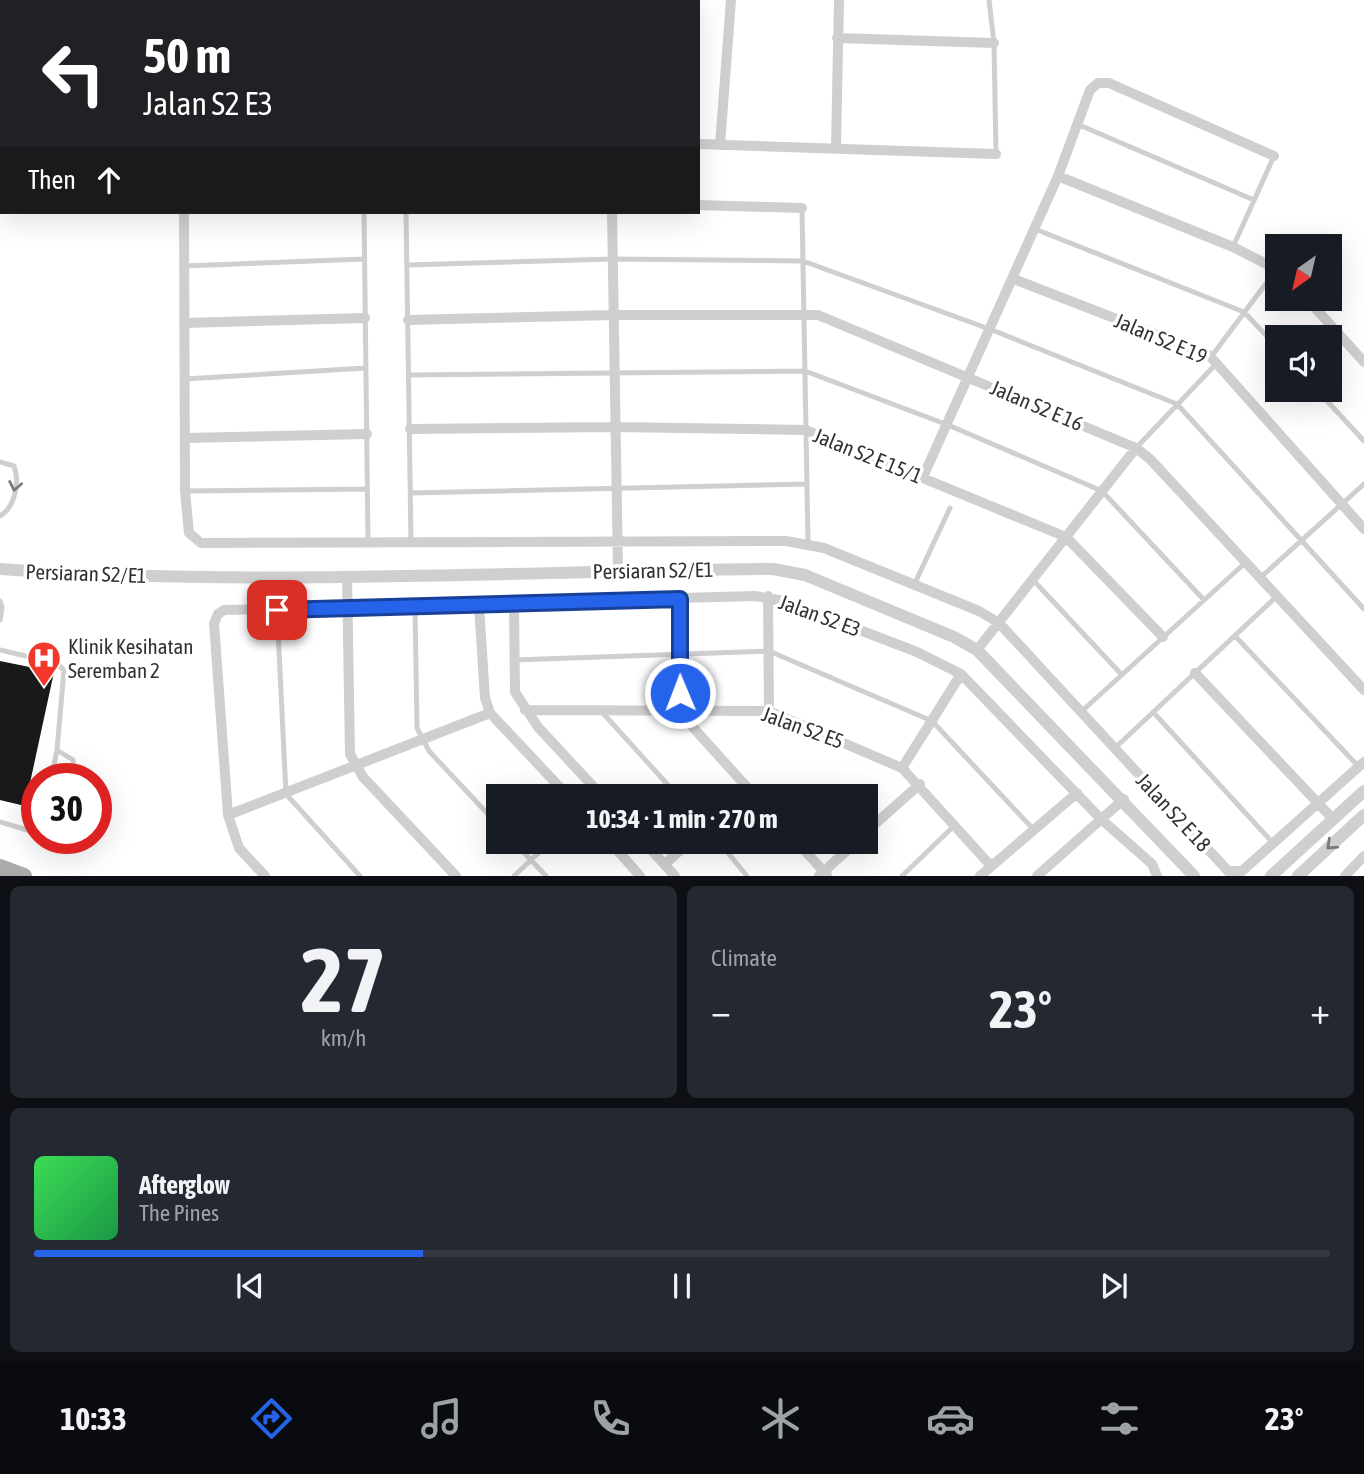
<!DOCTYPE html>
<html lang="en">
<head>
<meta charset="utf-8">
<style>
  :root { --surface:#171b24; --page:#242831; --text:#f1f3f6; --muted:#9ea1a6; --line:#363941; --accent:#2563eb }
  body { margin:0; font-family:"Asap Condensed",sans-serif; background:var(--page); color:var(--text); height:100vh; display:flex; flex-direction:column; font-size:26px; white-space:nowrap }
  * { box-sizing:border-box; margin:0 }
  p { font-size:23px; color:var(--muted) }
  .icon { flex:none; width:38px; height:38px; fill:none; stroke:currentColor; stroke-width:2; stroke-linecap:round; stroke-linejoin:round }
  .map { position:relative; height:876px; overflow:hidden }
  .details { display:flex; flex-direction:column; gap:10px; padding:10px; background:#0d0f14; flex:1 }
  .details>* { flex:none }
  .guide { position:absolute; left:0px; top:0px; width:700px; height:214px; box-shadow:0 7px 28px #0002; background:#202124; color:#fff; overflow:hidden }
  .needle { width:46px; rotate:214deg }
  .fabs { position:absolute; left:1265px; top:234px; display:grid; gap:14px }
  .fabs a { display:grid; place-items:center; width:77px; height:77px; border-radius:0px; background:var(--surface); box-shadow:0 7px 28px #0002; font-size:35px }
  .speed { position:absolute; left:21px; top:763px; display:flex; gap:14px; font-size:35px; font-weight:700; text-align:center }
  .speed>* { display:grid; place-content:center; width:91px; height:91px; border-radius:50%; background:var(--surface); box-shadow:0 7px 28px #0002; line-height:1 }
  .speed .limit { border:10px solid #d22; background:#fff; color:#111 }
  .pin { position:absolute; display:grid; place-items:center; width:60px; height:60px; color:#fff; margin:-30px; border-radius:14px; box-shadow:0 4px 10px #0006 }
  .me { position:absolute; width:77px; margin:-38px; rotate:359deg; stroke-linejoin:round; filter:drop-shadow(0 0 5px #0008) }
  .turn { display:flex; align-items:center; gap:24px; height:147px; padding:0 28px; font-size:32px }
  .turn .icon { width:91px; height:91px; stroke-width:2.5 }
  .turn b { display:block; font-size:49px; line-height:60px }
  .then { display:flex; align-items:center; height:66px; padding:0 28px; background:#0003; gap:14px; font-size:26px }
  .big { font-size:52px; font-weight:700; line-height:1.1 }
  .details .card { flex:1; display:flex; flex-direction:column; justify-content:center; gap:10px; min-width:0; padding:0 24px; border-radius:10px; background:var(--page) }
  .details .dial { align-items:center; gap:0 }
  .dial b { font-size:91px; line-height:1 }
  .song { display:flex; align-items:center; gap:21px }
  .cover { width:84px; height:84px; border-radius:10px; background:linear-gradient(135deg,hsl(130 70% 55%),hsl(140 70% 35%)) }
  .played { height:7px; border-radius:4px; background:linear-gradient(90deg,var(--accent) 30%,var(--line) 30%) }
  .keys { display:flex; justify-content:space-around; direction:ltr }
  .heat { display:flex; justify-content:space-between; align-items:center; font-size:38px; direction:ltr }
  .details .tiles { flex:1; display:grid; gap:10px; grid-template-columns:1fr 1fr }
  .card:last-child { grid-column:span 2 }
  .trip { position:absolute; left:486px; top:784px; width:392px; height:70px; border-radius:0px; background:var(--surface); box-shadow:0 7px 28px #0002; font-weight:700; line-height:70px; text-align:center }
  .tab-bar { display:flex; height:112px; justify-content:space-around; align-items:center; background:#090b0e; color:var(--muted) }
  .tab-bar .icon { width:49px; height:49px }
  .tab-bar .current { color:var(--accent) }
  .tab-bar b { font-size:32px; color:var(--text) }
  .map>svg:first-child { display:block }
  .building { fill:#191919 }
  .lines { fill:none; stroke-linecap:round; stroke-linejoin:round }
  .service { stroke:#cfcfcf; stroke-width:5 }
  .minor { stroke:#cfcfcf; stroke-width:10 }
  .tertiary { stroke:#cfcfcf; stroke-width:12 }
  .primary { stroke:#aaa; stroke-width:16 }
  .oneway { stroke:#797979 }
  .route-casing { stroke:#184099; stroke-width:18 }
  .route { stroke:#2563eb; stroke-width:12 }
  .labels { text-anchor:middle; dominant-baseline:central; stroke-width:7; stroke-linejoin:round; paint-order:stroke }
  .street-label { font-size:21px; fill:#323232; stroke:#fff }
  .poi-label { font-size:21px; fill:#323232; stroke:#fff; text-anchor:start }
</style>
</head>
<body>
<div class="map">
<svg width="1364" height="876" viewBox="0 0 1364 876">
  <rect width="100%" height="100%" fill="#fff"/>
  <!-- building -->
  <path class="building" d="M0 661 54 672 25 806 0 800Z"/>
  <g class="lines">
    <!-- service -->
    <path class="service" d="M989 0 994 43 996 154
      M1077 124 1254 200
      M802 208 808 543
      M364 212 368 542
      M406 212 411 542
      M1035 229 1244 312 1278 348
      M1233 247 1274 156
      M407 265 613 259 803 261 992 330 1177 404 1364 609
      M184 266 364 259
      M1211 357 1276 270
      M409 375 805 371 948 425 1102 491 1204 600
      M185 379 366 368
      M1317 390 1364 441
      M1136 448 1216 364
      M0 462 14 466C20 482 15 507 0 516
      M185 491 367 489
      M411 493 807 484
      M1260 578 1364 484
      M1033 580 1122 675
      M914 585 950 508
      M0 601 2 607 0 620
      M415 607 417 728 429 751 499 826
      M277 610 286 794 360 876
      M1235 636 1359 767
      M0 650 56 663 64 670 57 750 51 779
      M514 660 769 651 932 721 1034 830
      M601 711 678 796
      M1082 711 1245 563
      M1153 712 1273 843
      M1115 748 1276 597
      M57 750 73 760V779
      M0 822 37 833
      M58 838 71 841 74 838
      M514 842 546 876
      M719 842 747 876
      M514 876 550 842
      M902 876 956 824"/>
    <!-- minor -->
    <path class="minor" d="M267 0V2
      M388 0H390
      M506 2V0
      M620 2V0
      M837 38 994 43
      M698 144 996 154
      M720 145 731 0
      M836 146 839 0
      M1058 176 1233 247 1278 270
      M698 205 802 208
      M184 212 185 491 189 533 201 543 786 541 824 548 979 611 999 623 1228 871H1242L1364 762
      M612 212 618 570
      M1014 279 1209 355 1364 529
      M1307 299 1364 362
      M408 320 614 315H818L1136 448 1150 459 1364 690
      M184 323 365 318
      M410 429 616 427 806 430 1066 537 1163 637
      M185 438 367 434
      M923 477 1058 176 1090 90 1098 83H1109L1274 156
      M347 576 350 754 363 777 456 876
      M768 596 769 711
      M679 599 680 713 755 796
      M514 605 515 692 538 727 602 796
      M479 606 485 698 490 713 568 796
      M977 650 1136 448
      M1195 673 1333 819
      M525 710 769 711 902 768 991 866
      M902 768 961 674
      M228 815 490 713
      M866 832 920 784
      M610 842 640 876
      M644 842 675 876
      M797 842 827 875
      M665 864 689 842
      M265 876 239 848 228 815 214 623 218 614 224 610 755 596 784 601 917 652 961 674 1101 819 1152 864 1157 876
      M819 876 856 842
      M980 876 1077 793
      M1037 876 1124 799
      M1345 876 1364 856"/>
    <!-- tertiary -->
    <path class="tertiary" d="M0 569C257 587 516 571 773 569L805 575 954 637 977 650 1194 876
      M1271 876 1364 791
      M1298 876 1364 815"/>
    <!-- primary -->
    <path class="primary" d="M0 867 24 876"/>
  </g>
  <!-- one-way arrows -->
  <defs><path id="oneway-chevron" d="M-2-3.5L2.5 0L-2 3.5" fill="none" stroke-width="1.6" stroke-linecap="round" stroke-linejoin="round" transform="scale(1.75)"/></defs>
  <g class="oneway">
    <use href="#oneway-chevron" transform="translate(15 486) rotate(101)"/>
    <use href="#oneway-chevron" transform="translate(1331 845) rotate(137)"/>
  </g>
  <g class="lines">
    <!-- route casing -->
    <g class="route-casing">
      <path id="route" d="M277 610 680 599V693"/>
    </g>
    <!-- route -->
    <use href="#route" class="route"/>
  </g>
  <!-- icons -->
  <defs>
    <g id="hospital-pin" transform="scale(1.75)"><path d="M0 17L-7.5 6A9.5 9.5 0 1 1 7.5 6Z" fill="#f3372a" stroke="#fff"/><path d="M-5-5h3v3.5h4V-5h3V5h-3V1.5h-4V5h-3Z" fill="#fff"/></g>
  </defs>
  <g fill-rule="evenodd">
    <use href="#hospital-pin" x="44" y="658"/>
  </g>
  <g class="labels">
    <!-- street labels -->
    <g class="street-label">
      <text transform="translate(1161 338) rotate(23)">Jalan S2 E 19</text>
      <text transform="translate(1037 405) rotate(23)">Jalan S2 E 16</text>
      <text transform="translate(868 455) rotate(22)">Jalan S2 E 15/1</text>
      <text transform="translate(653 570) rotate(-1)">Persiaran S2/E1</text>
      <text transform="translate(86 573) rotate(2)">Persiaran S2/E1</text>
      <text transform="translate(820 615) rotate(20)">Jalan S2 E3</text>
      <text transform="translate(803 727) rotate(20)">Jalan S2 E5</text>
      <text transform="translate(1174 812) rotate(47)">Jalan S2 E 18</text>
    </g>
    <!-- poi labels -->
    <g class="poi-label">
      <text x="68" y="646">Klinik Kesihatan<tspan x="68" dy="24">Seremban 2</tspan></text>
    </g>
  </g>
</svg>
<div class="fabs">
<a><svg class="needle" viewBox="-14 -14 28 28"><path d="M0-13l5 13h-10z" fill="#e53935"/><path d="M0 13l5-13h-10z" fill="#9ea1a6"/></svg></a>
<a><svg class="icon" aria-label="sound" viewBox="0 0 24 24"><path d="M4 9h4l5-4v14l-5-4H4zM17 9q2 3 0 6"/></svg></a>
</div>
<div class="speed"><div class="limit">30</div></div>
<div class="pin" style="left:277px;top:610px;background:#d93025"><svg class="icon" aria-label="arrive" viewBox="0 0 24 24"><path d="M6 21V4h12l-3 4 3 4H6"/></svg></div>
<svg class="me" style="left:680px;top:693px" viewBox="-20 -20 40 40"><circle r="17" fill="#2563eb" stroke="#fff" stroke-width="3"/><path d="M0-11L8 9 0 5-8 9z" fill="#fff"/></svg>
<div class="trip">10:34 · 1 min · 270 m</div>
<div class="guide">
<div class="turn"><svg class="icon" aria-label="left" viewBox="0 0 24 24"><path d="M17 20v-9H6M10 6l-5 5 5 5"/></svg><div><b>50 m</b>Jalan S2 E3</div></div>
<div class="then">Then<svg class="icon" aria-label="ahead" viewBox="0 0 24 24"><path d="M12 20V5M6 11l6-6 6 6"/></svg></div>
</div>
</div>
<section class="details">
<div class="tiles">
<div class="card dial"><b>27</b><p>km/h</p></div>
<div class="card"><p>Climate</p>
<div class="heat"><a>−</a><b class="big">23°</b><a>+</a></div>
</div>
<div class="card">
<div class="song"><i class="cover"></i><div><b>Afterglow</b><p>The Pines</p></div></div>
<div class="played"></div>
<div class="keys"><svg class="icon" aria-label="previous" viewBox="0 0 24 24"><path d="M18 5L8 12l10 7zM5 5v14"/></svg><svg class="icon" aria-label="pause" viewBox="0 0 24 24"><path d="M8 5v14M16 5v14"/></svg><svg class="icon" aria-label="next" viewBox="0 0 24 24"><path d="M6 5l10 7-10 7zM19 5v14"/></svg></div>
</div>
</div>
</section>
<nav class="tab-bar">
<b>10:33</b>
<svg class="icon current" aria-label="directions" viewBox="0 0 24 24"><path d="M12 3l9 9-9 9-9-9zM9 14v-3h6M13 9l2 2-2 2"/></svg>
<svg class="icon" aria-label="music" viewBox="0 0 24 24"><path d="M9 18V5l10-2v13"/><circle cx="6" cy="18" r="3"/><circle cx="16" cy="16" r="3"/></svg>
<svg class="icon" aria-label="phone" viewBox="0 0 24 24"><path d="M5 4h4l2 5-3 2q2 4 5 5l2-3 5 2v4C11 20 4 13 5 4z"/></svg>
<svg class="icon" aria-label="climate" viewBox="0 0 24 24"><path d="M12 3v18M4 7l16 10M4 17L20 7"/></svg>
<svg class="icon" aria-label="car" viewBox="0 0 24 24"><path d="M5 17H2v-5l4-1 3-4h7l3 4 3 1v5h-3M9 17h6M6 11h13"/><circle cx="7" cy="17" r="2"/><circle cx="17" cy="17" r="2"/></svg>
<svg class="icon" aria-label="filters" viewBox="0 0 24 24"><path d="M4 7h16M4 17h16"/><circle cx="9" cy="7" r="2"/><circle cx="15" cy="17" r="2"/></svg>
<b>23°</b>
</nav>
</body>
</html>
